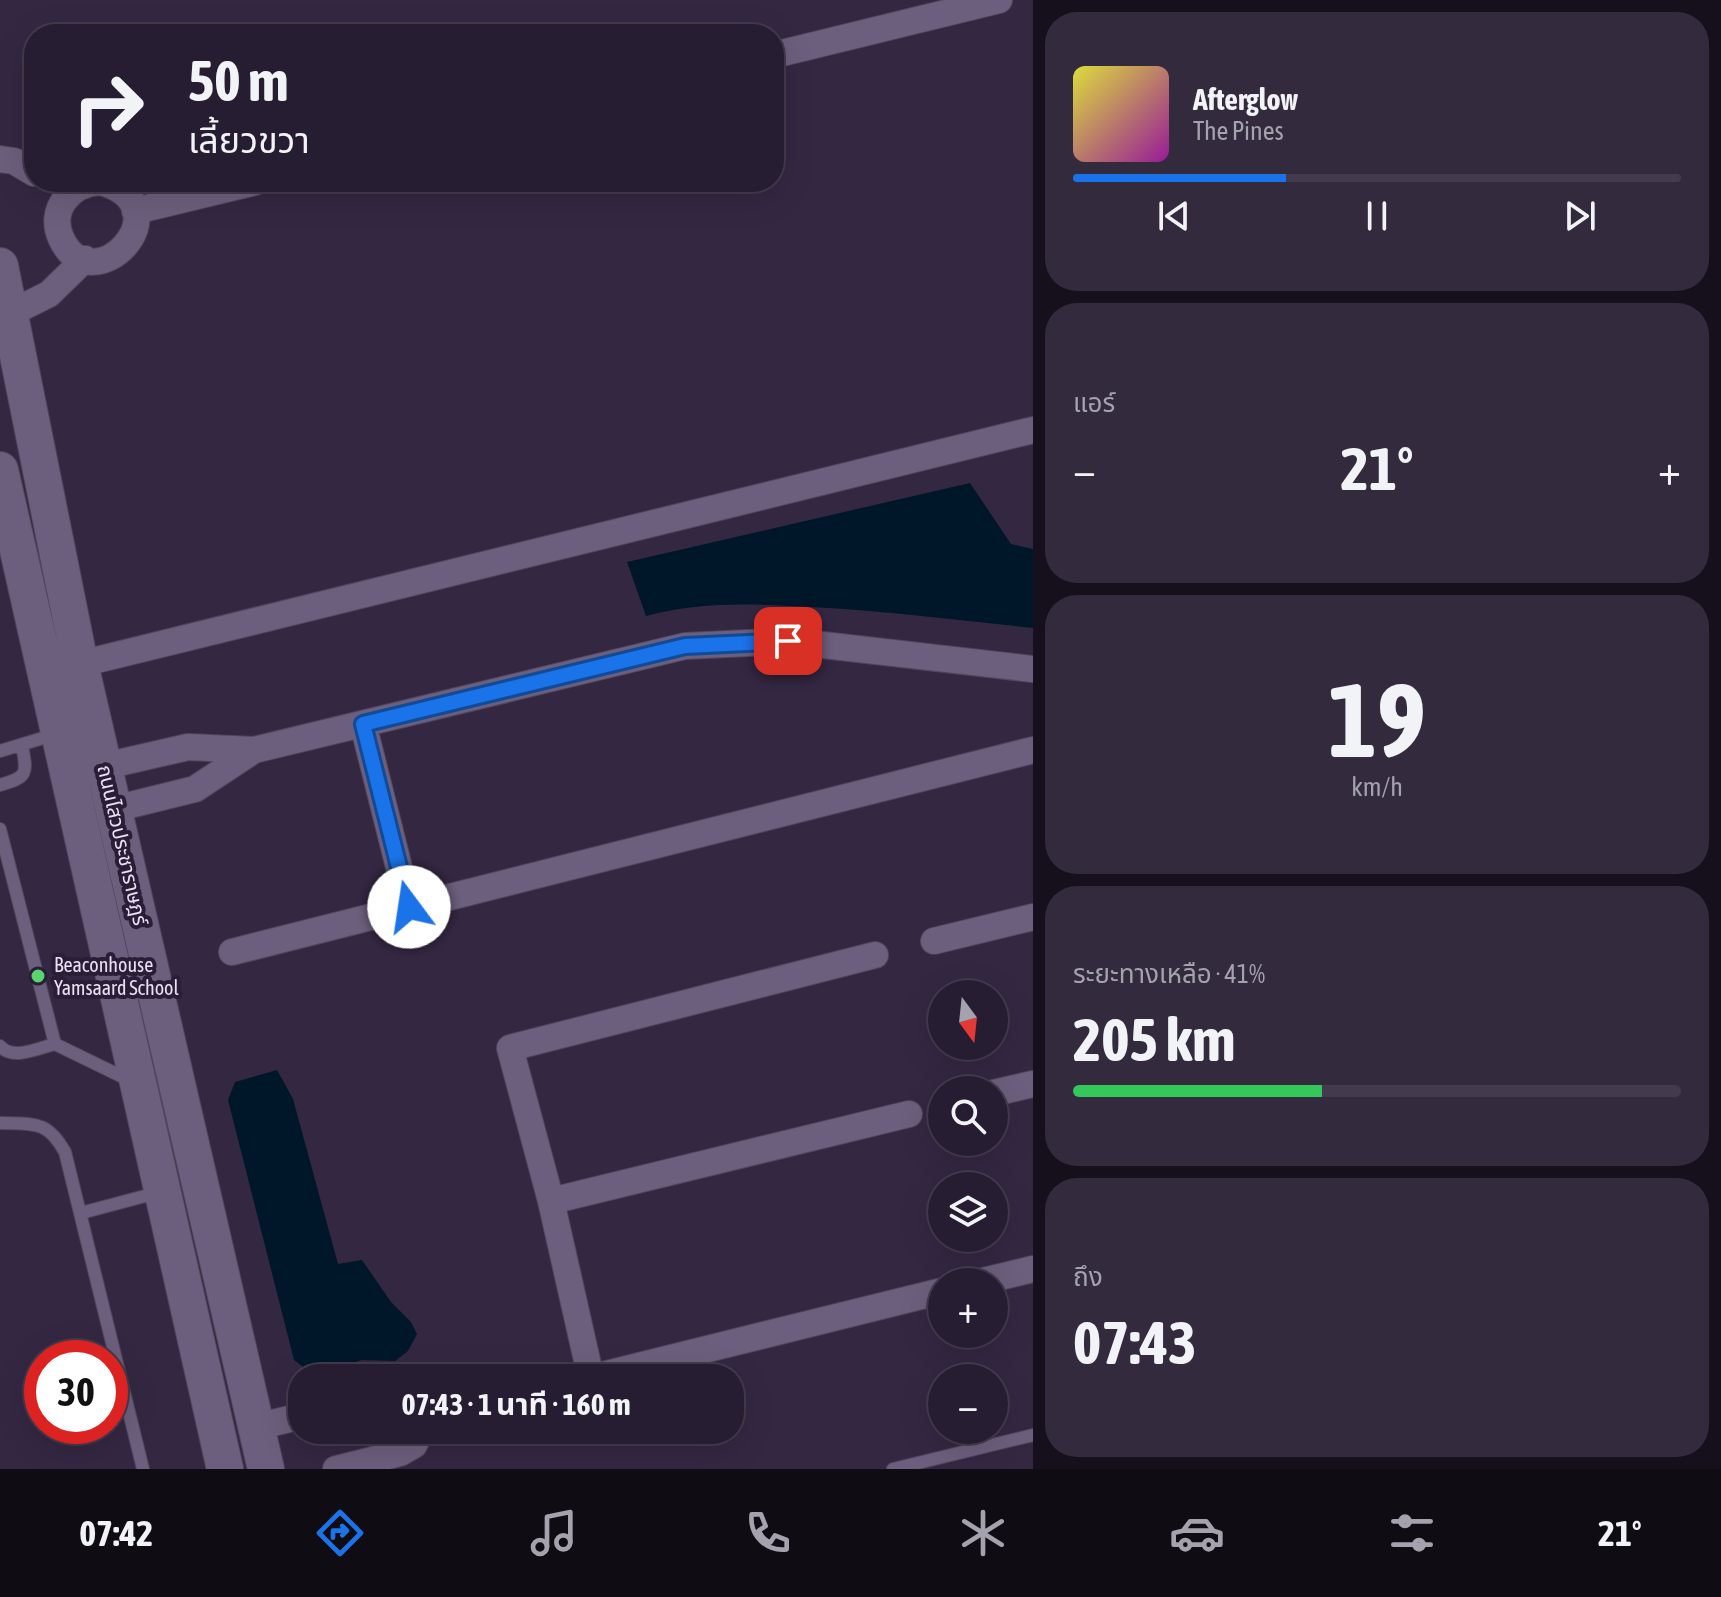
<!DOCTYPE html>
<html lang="th">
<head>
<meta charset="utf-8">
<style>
  :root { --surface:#271d32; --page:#332a3e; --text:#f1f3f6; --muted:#a4a2ac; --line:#433b4d; --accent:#1a73e8 }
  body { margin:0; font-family:"Asap Condensed","Noto Sans Thai",sans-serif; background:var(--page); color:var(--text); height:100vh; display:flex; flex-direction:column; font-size:30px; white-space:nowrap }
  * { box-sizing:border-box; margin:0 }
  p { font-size:26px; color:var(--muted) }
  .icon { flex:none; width:44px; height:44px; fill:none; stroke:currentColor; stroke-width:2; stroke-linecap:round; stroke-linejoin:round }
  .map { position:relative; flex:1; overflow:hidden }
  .side { display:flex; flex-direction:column; gap:12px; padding:12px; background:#15101c; width:688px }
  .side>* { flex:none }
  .hud { position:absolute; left:24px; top:24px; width:760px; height:168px; border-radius:32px; box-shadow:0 8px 32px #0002,0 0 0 2px var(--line); background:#271d32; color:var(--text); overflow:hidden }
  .needle { width:52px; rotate:165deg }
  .fabs { position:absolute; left:928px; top:980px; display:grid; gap:16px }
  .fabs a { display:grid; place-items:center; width:80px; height:80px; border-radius:50%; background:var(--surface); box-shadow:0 8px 32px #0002,0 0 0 2px var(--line); font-size:40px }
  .speed { position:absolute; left:24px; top:1340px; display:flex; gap:16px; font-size:40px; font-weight:700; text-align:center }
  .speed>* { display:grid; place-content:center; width:104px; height:104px; border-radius:50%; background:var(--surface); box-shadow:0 8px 32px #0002,0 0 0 2px var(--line); line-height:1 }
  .speed .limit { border:12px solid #d22; background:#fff; color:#111 }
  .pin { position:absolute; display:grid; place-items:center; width:68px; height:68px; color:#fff; margin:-34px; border-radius:16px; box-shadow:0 4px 12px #0006 }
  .me { position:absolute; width:88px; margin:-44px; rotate:346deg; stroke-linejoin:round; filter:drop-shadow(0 0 6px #0008) }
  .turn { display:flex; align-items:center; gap:28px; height:168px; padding:0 32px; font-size:36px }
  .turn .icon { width:104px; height:104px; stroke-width:2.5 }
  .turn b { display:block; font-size:56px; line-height:68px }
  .big { font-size:60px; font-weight:700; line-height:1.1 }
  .side .widget { flex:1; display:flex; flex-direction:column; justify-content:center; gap:12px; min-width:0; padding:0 28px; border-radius:32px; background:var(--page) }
  .side .dial { align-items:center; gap:0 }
  .dial b { font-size:104px; line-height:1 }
  .song { display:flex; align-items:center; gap:24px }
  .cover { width:96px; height:96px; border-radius:12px; background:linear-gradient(135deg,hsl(60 70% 55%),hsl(300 70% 35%)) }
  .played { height:8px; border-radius:4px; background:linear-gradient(90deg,var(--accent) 35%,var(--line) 35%) }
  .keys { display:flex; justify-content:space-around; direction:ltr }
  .heat { display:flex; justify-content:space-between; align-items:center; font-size:44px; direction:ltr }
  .charge { height:12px; border-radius:6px; background:linear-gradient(90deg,#34c759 41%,var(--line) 0) }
  .trip { position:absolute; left:288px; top:1364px; width:456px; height:80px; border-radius:32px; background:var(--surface); box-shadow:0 8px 32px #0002,0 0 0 2px var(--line); font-weight:700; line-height:80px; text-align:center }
  .menu { display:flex; height:128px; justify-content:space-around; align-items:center; background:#100c14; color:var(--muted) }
  .menu .icon { width:56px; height:56px }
  .menu .selected { color:var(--accent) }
  .menu b { font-size:36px; color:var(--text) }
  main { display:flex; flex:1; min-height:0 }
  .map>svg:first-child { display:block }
  .water { fill:#00172a }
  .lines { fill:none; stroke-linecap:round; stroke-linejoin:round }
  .lane-casing { stroke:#51465d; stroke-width:14 }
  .street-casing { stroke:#51465d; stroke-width:28 }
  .secondary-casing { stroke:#51465d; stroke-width:38 }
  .lane { stroke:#6c5f7d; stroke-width:12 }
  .street { stroke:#6c5f7d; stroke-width:26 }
  .secondary { stroke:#6c5f7d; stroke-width:36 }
  .route-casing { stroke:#114b97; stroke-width:20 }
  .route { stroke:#1a73e8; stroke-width:14 }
  .poi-dot { fill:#57d570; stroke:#2a1d37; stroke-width:3 }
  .labels { text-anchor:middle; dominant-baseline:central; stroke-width:8; stroke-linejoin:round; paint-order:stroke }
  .street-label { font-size:20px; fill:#e9e1f3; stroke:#2a1d37 }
  .poi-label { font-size:20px; fill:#e9e1f3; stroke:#2a1d37; text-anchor:start }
</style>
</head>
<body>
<main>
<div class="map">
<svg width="1033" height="1469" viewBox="0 0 1033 1469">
  <rect width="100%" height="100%" fill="#342742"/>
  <!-- water -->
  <path class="water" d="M970 483 1011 544 1033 549V628C959 620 885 611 811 607 755 604 701 601 646 616L627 562Z
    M277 1070 293 1099 338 1264 362 1260 391 1302 411 1322 417 1334 408 1351 395 1361 362 1360 319 1373 306 1369 294 1360 228 1100 235 1082Z"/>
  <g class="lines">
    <!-- lane casing -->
    <g class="lane-casing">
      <path id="lane" d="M0 751 56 734
        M0 785C29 777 27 773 22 745
        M0 829 55 1044C38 1048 13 1061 0 1046
        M55 1044 131 1081
        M0 1123C34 1124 47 1120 65 1152L143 1469
        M81 1213 160 1192
        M893 1469 1033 1435"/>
    </g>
    <!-- street casing -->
    <g class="street-casing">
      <path id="street" d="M774 55 999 0
        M0 159 14 161 34 173
        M99 182C71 184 48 209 61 238 92 307 188 207 101 182
        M135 211 255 182
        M11 313 49 294 85 259
        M80 664 1033 430
        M363 724 409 907
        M105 766 188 747 254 750 685 646 788 641 1033 669
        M114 809 195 789 254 750
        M934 941 1033 917
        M232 952 1033 750
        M994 1093 1033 1084
        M551 1201 909 1114
        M979 1282 1033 1269
        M590 1378 942 1291
        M591 1378 551 1201 510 1048 875 955
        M256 1427 302 1416
        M336 1469 400 1453 414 1445 421 1430"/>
    </g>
    <!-- secondary casing -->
    <g class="secondary-casing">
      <path id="secondary" d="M0 266 80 664 266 1469
        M0 470 225 1469"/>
    </g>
    <!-- lane -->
    <use href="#lane" class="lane"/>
    <!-- street -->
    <use href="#street" class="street"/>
    <!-- secondary -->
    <use href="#secondary" class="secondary"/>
  </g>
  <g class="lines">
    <!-- route casing -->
    <g class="route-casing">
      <path id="route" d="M409 907 363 724 685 646 788 641"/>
    </g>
    <!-- route -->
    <use href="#route" class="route"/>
  </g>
  <!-- markers -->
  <circle class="poi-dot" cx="38" cy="976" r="8"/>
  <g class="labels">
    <!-- street labels -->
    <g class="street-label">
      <text transform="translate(123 845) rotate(77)">ถนนไสวประชาราษฎร์</text>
    </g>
    <!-- poi labels -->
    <g class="poi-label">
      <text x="54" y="964">Beaconhouse<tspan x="54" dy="23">Yamsaard School</tspan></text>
    </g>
  </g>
</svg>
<div class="fabs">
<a><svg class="needle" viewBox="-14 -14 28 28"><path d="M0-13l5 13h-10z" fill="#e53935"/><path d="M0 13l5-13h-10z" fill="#a4a2ac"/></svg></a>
<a><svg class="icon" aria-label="search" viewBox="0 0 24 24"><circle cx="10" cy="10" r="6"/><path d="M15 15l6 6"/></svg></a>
<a><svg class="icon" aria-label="layers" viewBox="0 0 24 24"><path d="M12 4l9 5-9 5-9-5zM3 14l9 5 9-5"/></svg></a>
<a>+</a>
<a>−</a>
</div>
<div class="speed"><div class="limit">30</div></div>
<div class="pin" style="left:788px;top:641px;background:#d93025"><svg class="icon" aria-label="arrive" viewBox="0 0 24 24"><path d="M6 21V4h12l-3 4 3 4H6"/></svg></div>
<svg class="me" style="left:409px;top:907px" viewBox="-20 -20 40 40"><circle r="19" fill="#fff"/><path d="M0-13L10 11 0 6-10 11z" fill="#1a73e8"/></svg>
<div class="trip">07:43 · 1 นาที · 160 m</div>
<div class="hud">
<div class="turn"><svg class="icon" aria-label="right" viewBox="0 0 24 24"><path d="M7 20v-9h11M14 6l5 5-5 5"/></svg><div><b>50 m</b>เลี้ยวขวา</div></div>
</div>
</div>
<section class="side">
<div class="widget">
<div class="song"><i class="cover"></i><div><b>Afterglow</b><p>The Pines</p></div></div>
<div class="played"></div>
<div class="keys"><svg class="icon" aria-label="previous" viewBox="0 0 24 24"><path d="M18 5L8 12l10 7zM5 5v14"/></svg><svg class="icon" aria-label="pause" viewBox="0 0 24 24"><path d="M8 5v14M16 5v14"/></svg><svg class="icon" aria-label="next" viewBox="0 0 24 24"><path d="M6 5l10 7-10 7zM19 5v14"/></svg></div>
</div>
<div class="widget"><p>แอร์</p>
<div class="heat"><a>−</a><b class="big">21°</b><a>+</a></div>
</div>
<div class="widget dial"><b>19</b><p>km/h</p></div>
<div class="widget"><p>ระยะทางเหลือ · 41%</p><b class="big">205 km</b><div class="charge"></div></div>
<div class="widget"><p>ถึง</p><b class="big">07:43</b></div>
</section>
</main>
<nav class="menu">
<b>07:42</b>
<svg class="icon selected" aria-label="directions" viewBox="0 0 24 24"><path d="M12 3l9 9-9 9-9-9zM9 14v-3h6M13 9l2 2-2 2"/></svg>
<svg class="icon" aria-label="music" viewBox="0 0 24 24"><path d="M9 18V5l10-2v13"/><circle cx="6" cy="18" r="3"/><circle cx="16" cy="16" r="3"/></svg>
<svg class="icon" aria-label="phone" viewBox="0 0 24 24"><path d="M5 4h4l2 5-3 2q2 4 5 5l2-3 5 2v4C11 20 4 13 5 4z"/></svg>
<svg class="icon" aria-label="climate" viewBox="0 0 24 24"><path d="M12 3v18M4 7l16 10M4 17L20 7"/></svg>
<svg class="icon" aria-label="car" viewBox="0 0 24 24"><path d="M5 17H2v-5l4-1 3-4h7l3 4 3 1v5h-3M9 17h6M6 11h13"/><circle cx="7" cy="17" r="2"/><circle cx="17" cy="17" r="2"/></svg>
<svg class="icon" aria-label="filters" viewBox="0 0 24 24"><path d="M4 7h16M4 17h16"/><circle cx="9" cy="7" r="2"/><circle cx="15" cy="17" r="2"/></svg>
<b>21°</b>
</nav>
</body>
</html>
